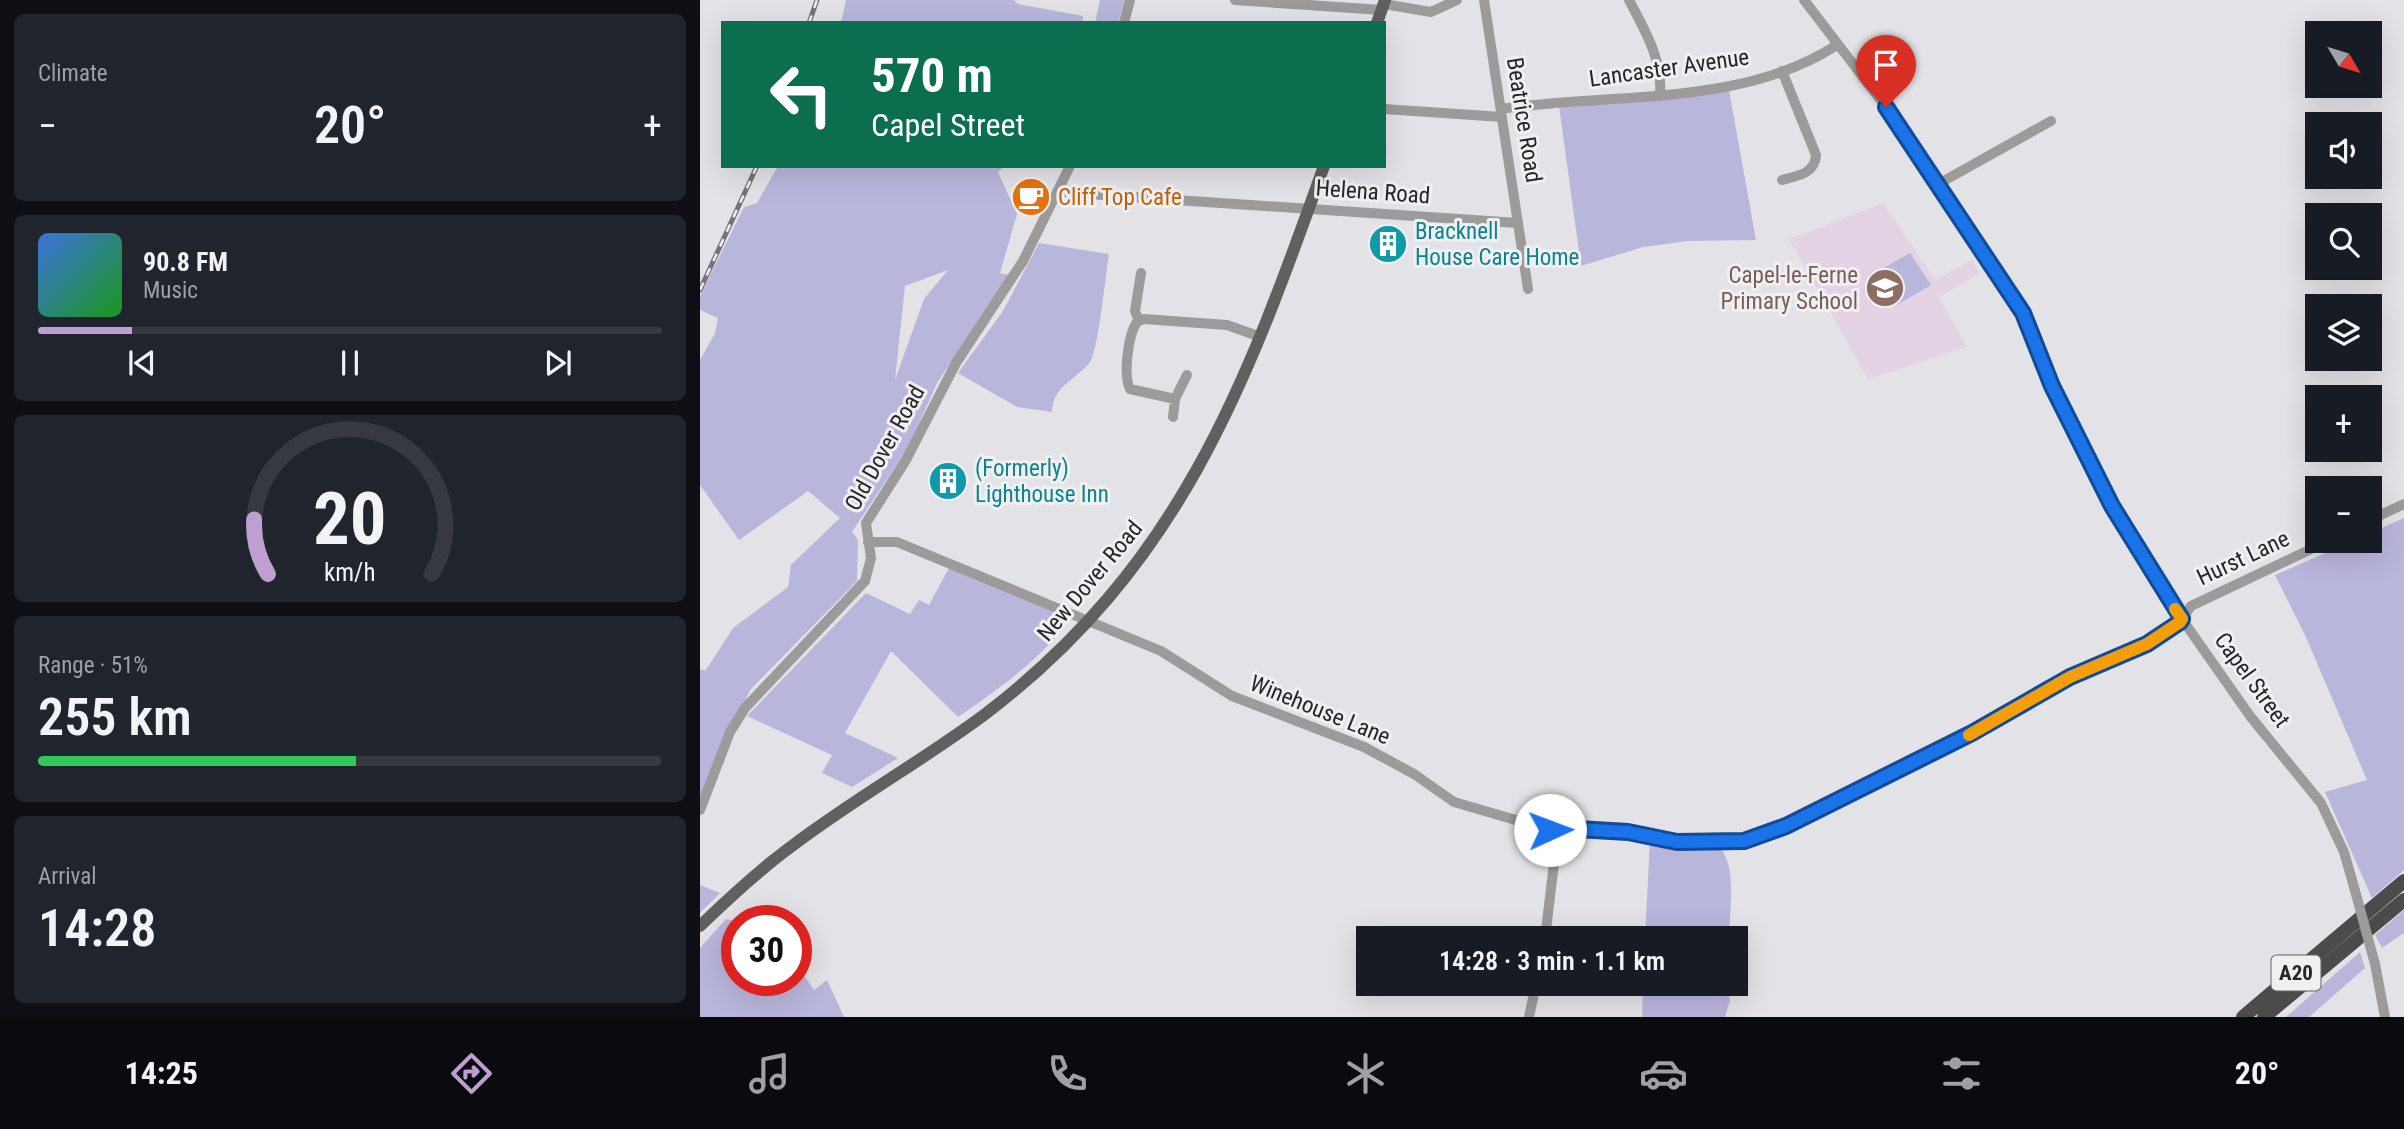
<!DOCTYPE html>
<html lang="en">
<head>
<meta charset="utf-8">
<style>
  :root { --surface:#171b24; --page:#20242c; --text:#f1f3f6; --muted:#9ea1a6; --line:#363941; --accent:#bf9ed2 }
  body { margin:0; font-family:"Roboto Condensed",sans-serif; background:var(--page); color:var(--text); height:100vh; display:flex; flex-direction:column; font-size:26px; white-space:nowrap }
  * { box-sizing:border-box; margin:0 }
  p { font-size:23px; color:var(--muted) }
  .icon { flex:none; width:38px; height:38px; fill:none; stroke:currentColor; stroke-width:2; stroke-linecap:round; stroke-linejoin:round }
  .map { position:relative; flex:1; overflow:hidden }
  .details { display:flex; flex-direction:column; gap:14px; padding:14px; background:#0d0f14; width:700px }
  .details>* { flex:none }
  .hud { position:absolute; left:21px; top:21px; width:665px; height:147px; border-radius:0px; box-shadow:0 7px 28px #0002; background:#0b6e4f; color:#fff; overflow:hidden }
  .needle { width:46px; rotate:128deg }
  .controls { position:absolute; left:1605px; top:21px; display:grid; gap:14px }
  .controls a { display:grid; place-items:center; width:77px; height:77px; border-radius:0px; background:var(--surface); box-shadow:0 7px 28px #0002; font-size:35px }
  .speed { position:absolute; left:21px; top:905px; display:flex; gap:14px; font-size:35px; font-weight:700; text-align:center }
  .speed>* { display:grid; place-content:center; width:91px; height:91px; border-radius:50%; background:var(--surface); box-shadow:0 7px 28px #0002; line-height:1 }
  .speed .limit { border:10px solid #d22; background:#fff; color:#111 }
  .pin { position:absolute; display:grid; place-items:center; width:60px; height:60px; color:#fff; margin:-72px -30px; border-radius:50% 50% 50% 0; rotate:-45deg; box-shadow:0 0 7px #0007 }
  .pin .icon { rotate:45deg }
  .me { position:absolute; width:77px; margin:-38px; rotate:88deg; stroke-linejoin:round; filter:drop-shadow(0 0 5px #0008) }
  .turn { display:flex; align-items:center; gap:24px; height:147px; padding:0 35px; font-size:32px }
  .turn .icon { width:91px; height:91px; stroke-width:2.5 }
  .turn b { display:block; font-size:49px; line-height:60px }
  .big { font-size:52px; font-weight:600; line-height:1.1 }
  .details .widget { flex:1; display:flex; flex-direction:column; justify-content:center; gap:10px; min-width:0; padding:0 24px; border-radius:10px; background:var(--page) }
  .details .dial { align-items:center; gap:0 }
  .dial svg { height:182px; overflow:visible; fill:none; stroke:var(--line); stroke-width:7; stroke-linecap:round; text-anchor:middle }
  .dial text { fill:var(--text); stroke:none }
  .song { display:flex; align-items:center; gap:21px }
  .cover { width:84px; height:84px; border-radius:10px; background:linear-gradient(135deg,hsl(220 70% 55%),hsl(120 70% 35%)) }
  .played { height:7px; border-radius:4px; background:linear-gradient(90deg,var(--accent) 15%,var(--line) 15%) }
  .keys { display:flex; justify-content:space-around; direction:ltr }
  .heat { display:flex; justify-content:space-between; align-items:center; font-size:38px; direction:ltr }
  .charge { height:10px; border-radius:5px; background:linear-gradient(90deg,#34c759 51%,var(--line) 0) }
  .trip { position:absolute; left:656px; top:926px; width:392px; height:70px; border-radius:0px; background:var(--surface); box-shadow:0 7px 28px #0002; font-weight:600; line-height:70px; text-align:center }
  .tab-bar { display:flex; height:112px; justify-content:space-around; align-items:center; background:#090b0e; color:var(--muted) }
  .tab-bar .icon { width:49px; height:49px }
  .tab-bar .on { color:var(--accent) }
  .tab-bar b { font-size:32px; color:var(--text) }
  main { display:flex; flex:1; min-height:0 }
  .map>svg:first-child { display:block }
  .education { fill:#e3d3e5 }
  .green { fill:#b9b6dc; fill-rule:evenodd }
  .lines { fill:none; stroke-linecap:round; stroke-linejoin:round }
  .minor { stroke:#9c9a9b; stroke-width:10 }
  .major { stroke:#625f60; stroke-width:12 }
  .highway { stroke:#4d4a4b; stroke-width:14 }
  .rail-casing { stroke:#757477; stroke-width:5 }
  .rail { stroke:#f0f0f3; stroke-width:2.5; stroke-dasharray:8; stroke-linecap:butt }
  .minor-bridge { stroke:#9c9a9b; stroke-width:10 }
  .route-casing { stroke:#114b97; stroke-width:18 }
  .route { stroke:#1a73e8; stroke-width:12 }
  .slow { stroke:#f59e0b; stroke-width:12 }
  .labels { text-anchor:middle; dominant-baseline:central; stroke-width:6; stroke-linejoin:round; paint-order:stroke }
  .shield { fill:#f0f0f3; stroke:#636264; stroke-width:2 }
  .shield-label { font-size:21px; font-weight:bold; fill:#262527 }
  .street-label { font-size:23px; fill:#262527; stroke:#f0f0f3 }
  .food-label { font-size:23px; fill:#c56008; stroke:#f0f0f3; text-anchor:start }
  .culture-label { font-size:23px; fill:#0d838f; stroke:#f0f0f3; text-anchor:start }
  .education-label { font-size:23px; fill:#785e54; stroke:#f0f0f3; text-anchor:end }
</style>
</head>
<body>
<main>
<section class="details">
<div class="widget"><p>Climate</p>
<div class="heat"><a>−</a><b class="big">20°</b><a>+</a></div>
</div>
<div class="widget">
<div class="song"><i class="cover"></i><div><b>90.8 FM</b><p>Music</p></div></div>
<div class="played"></div>
<div class="keys"><svg class="icon" aria-label="previous" viewBox="0 0 24 24"><path d="M18 5L8 12l10 7zM5 5v14"/></svg><svg class="icon" aria-label="pause" viewBox="0 0 24 24"><path d="M8 5v14M16 5v14"/></svg><svg class="icon" aria-label="next" viewBox="0 0 24 24"><path d="M6 5l10 7-10 7zM19 5v14"/></svg></div>
</div>
<div class="widget dial"><svg viewBox="0 0 100 80">
<path d="M14 69A42 42 0 1 1 86 69"/>
<path d="M14 69A42 42 0 0 1 8 45" stroke="#bf9ed2"/>
<text x="50" y="56" font-size="32" font-weight="700">20</text>
<text x="50" y="72" font-size="11">km/h</text>
</svg></div>
<div class="widget"><p>Range · 51%</p><b class="big">255 km</b><div class="charge"></div></div>
<div class="widget"><p>Arrival</p><b class="big">14:28</b></div>
</section>
<div class="map">
<svg width="1704" height="1017" viewBox="0 0 1704 1017">
  <rect width="100%" height="100%" fill="#e3e2e6"/>
  <!-- education -->
  <path class="education" d="M1183 203 1235 280 1272 260 1280 273 1239 297 1267 347 1168 379 1089 239Z"/>
  <!-- green -->
  <path class="green" d="M146 0H314L318 4 383 16V23H141Z
    M400 0H425L418 23H395Z
    M1029 90 1056 240 988 241 943 247 881 266 859 106Z
    M78 166H305L298 172 317 214 300 273 311 275 237 383 209 446 152 532 158 540 157 581 50 690 0 803V670H6L33 628 88 587 91 565 140 518 108 491 39 540 0 485V360L15 333 18 318 0 310V296L44 207 57 203ZM248 270 224 299 195 380 205 286Z
    M339 243 409 254C406 272 398 352 390 362 375 381 353 385 352 412L317 407 258 373 303 311Z
    M1210 253 1231 285 1197 305 1177 272Z
    M1704 518V870L1672 898 1625 792 1667 780 1605 635 1575 575 1652 541H1670V533Z
    M250 566 369 616C354 651 290 695 258 717L191 651 145 733 198 758 152 787 122 773 132 755 47 716 166 593 210 614 219 600 229 605Z
    M950 840 968 846 1016 844C1039 862 1029 912 1029 938H945Z
    M0 885 20 893 0 913Z
    M1704 910V933L1682 948 1675 935Z
    M26 919 37 922V980H96V964L114 990 127 980 144 1017H0V948Z
    M1660 952 1665 968 1609 1017H1586Z
    M943 984H1026L1030 1000 1025 1017H942Z"/>
  <g class="lines">
    <!-- minor -->
    <path class="minor" d="M535 0 682 10
      M784 0 828 289
      M929 0C945 31 963 60 960 96
      M1104 0 1203 129 1317 302 1329 324 1352 386 1416 513 1482 619 1550 716 1621 803 1644 852 1654 887
      M684 4 731 12 757 0
      M424 23 430 0
      M1082 71 1116 155C1115 174 1097 176 1082 180
      M684 109 802 117
      M801 109C910 92 1040 108 1137 45
      M1240 183 1351 121
      M358 192 818 223
      M439 321 435 311 441 273
      M487 375 475 399 430 389C423 375 428 335 437 322L444 319 527 325 561 337
      M473 417 475 399
      M1670 520 1704 504
      M168 542H197L461 651 532 696 664 747 714 774 754 802 850 830 877 829 927 833 977 842 1044 841 1086 826 1272 733 1370 677 1447 644 1478 625 1491 606 1628 541
      M0 810 30 732 45 708 165 581 171 558 166 523 206 460 256 363 323 261 370 166
      M845 938 857 839 850 830
      M1675 964 1685 1017
      M829 1017 836 984"/>
    <!-- major -->
    <path class="major" d="M677 23 685 0
      M0 926C29 898 59 870 92 846 154 799 222 761 284 715 479 567 545 388 624 166"/>
    <!-- highway -->
    <path class="highway" d="M1543 1017 1704 881
      M1564 1017 1704 900"/>
    <!-- rail casing -->
    <g class="rail-casing">
      <path id="rail" d="M109 23 117 0
        M0 290 57 166"/>
    </g>
    <!-- rail -->
    <use href="#rail" class="rail"/>
    <!-- minor-bridge -->
    <path class="minor-bridge" d="M1654 887 1675 964"/>
  </g>
  <g class="lines">
    <!-- route casing -->
    <g class="route-casing">
      <path id="route" d="M850 830 877 829 928 832 977 842 1044 841 1086 826 1272 733 1370 677 1447 644 1480 622 1482 619 1412 506 1352 386 1323 313 1186 107"/>
    </g>
    <!-- route -->
    <use href="#route" class="route"/>
    <!-- slow -->
    <path class="slow" d="M1269 735 1370 677 1447 644 1480 622 1482 619 1475 609"/>
  </g>
  <!-- icons -->
  <defs>
    <g id="cafe-disc" transform="scale(2.0125)"><circle r="9.5" fill="#e8710a" stroke="#f0f0f3"/><path d="M-5.5-4.5H6V0H3Q3 3.5 0 3.5H-2.5Q-5.5 3.5-5.5 0ZM3-3.2v2h1.7v-2ZM-6 4.5H4V6H-6Z" fill="#fff"/></g>
    <g id="building-disc" transform="scale(2.0125)"><circle r="9.5" fill="#0f9aa8" stroke="#f0f0f3"/><path d="M-4-6H4V6H1V3H-1V6H-4ZM-2.5-4.3h1.7v1.8h-1.7ZM.8-4.3h1.7v1.8H.8ZM-2.5-1h1.7V.8h-1.7ZM.8-1h1.7V.8H.8Z" fill="#fff"/></g>
    <g id="school-disc" transform="scale(2.0125)"><circle r="9.5" fill="#8d6e63" stroke="#f0f0f3"/><path d="M0-5L7-2L0 1L-7-2ZM-4 1L0 2.5L4 1V4Q0 6-4 4Z" fill="#fff"/></g>
  </defs>
  <g fill-rule="evenodd">
    <use href="#cafe-disc" x="331" y="197"/>
    <use href="#building-disc" x="688" y="244"/>
    <use href="#school-disc" x="1185" y="288"/>
    <use href="#building-disc" x="248" y="481"/>
  </g>
  <g class="labels">
    <!-- shield labels -->
    <rect class="shield" x="1571.5" y="955.5" width="49" height="35" rx="5"/>
    <g class="shield-label">
      <text x="1596" y="973">A20</text>
    </g>
    <!-- street labels -->
    <g class="street-label">
      <text transform="translate(969 68) rotate(-8)">Lancaster Avenue</text>
      <text transform="translate(824 120) rotate(81)">Beatrice Road</text>
      <text transform="translate(673 192) rotate(4)">Helena Road</text>
      <text transform="translate(185 448) rotate(-61)">Old Dover Road</text>
      <text transform="translate(1543 558) rotate(-25)">Hurst Lane</text>
      <text transform="translate(390 581) rotate(-50)">New Dover Road</text>
      <text transform="translate(1552 680) rotate(54)">Capel Street</text>
      <text transform="translate(620 710) rotate(22)">Winehouse Lane</text>
    </g>
    <!-- food labels -->
    <g class="food-label">
      <text x="358" y="197">Cliff Top Cafe</text>
    </g>
    <!-- culture labels -->
    <g class="culture-label">
      <text x="715" y="231">Bracknell<tspan x="715" dy="26">House Care Home</tspan></text>
      <text x="275" y="468">(Formerly)<tspan x="275" dy="26">Lighthouse Inn</tspan></text>
    </g>
    <!-- education labels -->
    <g class="education-label">
      <text x="1158" y="275">Capel-le-Ferne<tspan x="1158" dy="26">Primary School</tspan></text>
    </g>
  </g>
</svg>
<div class="controls">
<a><svg class="needle" viewBox="-14 -14 28 28"><path d="M0-13l5 13h-10z" fill="#e53935"/><path d="M0 13l5-13h-10z" fill="#9ea1a6"/></svg></a>
<a><svg class="icon" aria-label="sound" viewBox="0 0 24 24"><path d="M4 9h4l5-4v14l-5-4H4zM17 9q2 3 0 6"/></svg></a>
<a><svg class="icon" aria-label="search" viewBox="0 0 24 24"><circle cx="10" cy="10" r="6"/><path d="M15 15l6 6"/></svg></a>
<a><svg class="icon" aria-label="layers" viewBox="0 0 24 24"><path d="M12 4l9 5-9 5-9-5zM3 14l9 5 9-5"/></svg></a>
<a>+</a>
<a>−</a>
</div>
<div class="speed"><div class="limit">30</div></div>
<div class="pin" style="left:1186px;top:107px;background:#d93025"><svg class="icon" aria-label="arrive" viewBox="0 0 24 24"><path d="M6 21V4h12l-3 4 3 4H6"/></svg></div>
<svg class="me" style="left:850px;top:830px" viewBox="-20 -20 40 40"><circle r="19" fill="#fff"/><path d="M0-13L10 11 0 6-10 11z" fill="#1a73e8"/></svg>
<div class="trip">14:28 · 3 min · 1.1 km</div>
<div class="hud">
<div class="turn"><svg class="icon" aria-label="left" viewBox="0 0 24 24"><path d="M17 20v-9H6M10 6l-5 5 5 5"/></svg><div><b>570 m</b>Capel Street</div></div>
</div>
</div>
</main>
<nav class="tab-bar">
<b>14:25</b>
<svg class="icon on" aria-label="directions" viewBox="0 0 24 24"><path d="M12 3l9 9-9 9-9-9zM9 14v-3h6M13 9l2 2-2 2"/></svg>
<svg class="icon" aria-label="music" viewBox="0 0 24 24"><path d="M9 18V5l10-2v13"/><circle cx="6" cy="18" r="3"/><circle cx="16" cy="16" r="3"/></svg>
<svg class="icon" aria-label="phone" viewBox="0 0 24 24"><path d="M5 4h4l2 5-3 2q2 4 5 5l2-3 5 2v4C11 20 4 13 5 4z"/></svg>
<svg class="icon" aria-label="climate" viewBox="0 0 24 24"><path d="M12 3v18M4 7l16 10M4 17L20 7"/></svg>
<svg class="icon" aria-label="car" viewBox="0 0 24 24"><path d="M5 17H2v-5l4-1 3-4h7l3 4 3 1v5h-3M9 17h6M6 11h13"/><circle cx="7" cy="17" r="2"/><circle cx="17" cy="17" r="2"/></svg>
<svg class="icon" aria-label="filters" viewBox="0 0 24 24"><path d="M4 7h16M4 17h16"/><circle cx="9" cy="7" r="2"/><circle cx="15" cy="17" r="2"/></svg>
<b>20°</b>
</nav>
</body>
</html>
